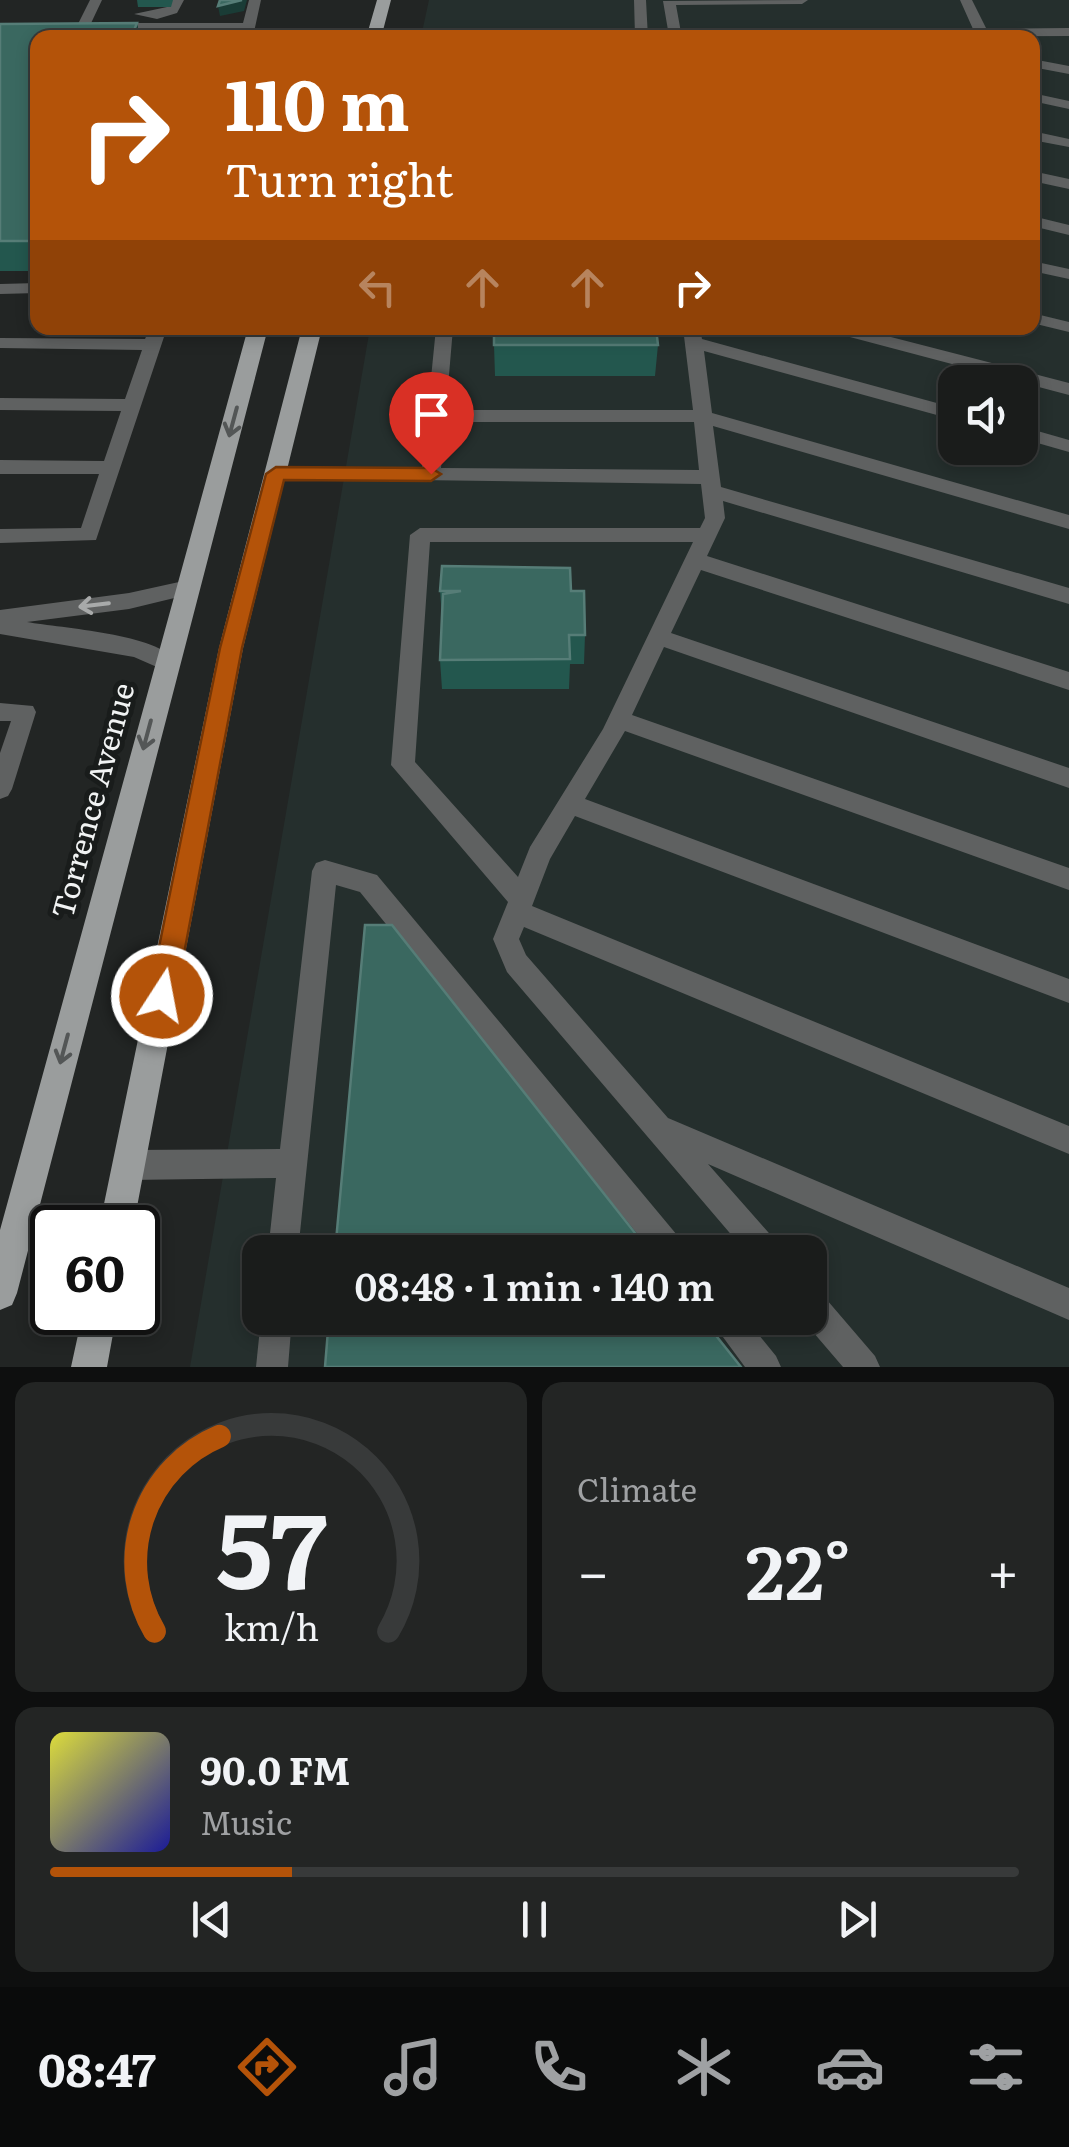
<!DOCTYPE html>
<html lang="en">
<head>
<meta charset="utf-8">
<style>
  :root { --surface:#1a1c1b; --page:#232524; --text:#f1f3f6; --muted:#9fa1a3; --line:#383a3a; --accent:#b45309 }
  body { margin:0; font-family:Literata,serif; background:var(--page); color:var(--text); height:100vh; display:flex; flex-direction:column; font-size:38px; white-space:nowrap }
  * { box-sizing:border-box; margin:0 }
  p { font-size:32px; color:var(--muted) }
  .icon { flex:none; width:55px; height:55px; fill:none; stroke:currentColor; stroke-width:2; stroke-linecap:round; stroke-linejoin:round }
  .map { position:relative; height:1367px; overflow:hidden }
  .drawer { display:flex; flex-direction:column; gap:15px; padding:15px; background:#0e0f0f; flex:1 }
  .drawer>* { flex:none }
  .top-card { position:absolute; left:30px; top:30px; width:1010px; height:305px; border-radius:20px; box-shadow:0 5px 15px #0003,0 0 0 2px var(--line); background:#b45309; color:#fff; overflow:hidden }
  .controls { position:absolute; left:938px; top:365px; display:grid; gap:20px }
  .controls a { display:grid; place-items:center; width:100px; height:100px; border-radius:20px; background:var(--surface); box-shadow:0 5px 15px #0003,0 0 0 2px var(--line); font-size:50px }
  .speed { position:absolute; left:30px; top:1205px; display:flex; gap:20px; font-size:50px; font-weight:700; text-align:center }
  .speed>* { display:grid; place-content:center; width:130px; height:130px; border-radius:50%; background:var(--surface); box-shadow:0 5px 15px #0003,0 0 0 2px var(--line); line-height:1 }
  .speed .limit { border:5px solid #111; border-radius:15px; background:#fff; color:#111 }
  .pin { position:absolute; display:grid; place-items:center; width:85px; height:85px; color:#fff; margin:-102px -42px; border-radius:50% 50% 50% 0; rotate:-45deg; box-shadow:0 0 10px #0007 }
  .pin .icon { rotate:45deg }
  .me { position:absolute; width:110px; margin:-55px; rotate:11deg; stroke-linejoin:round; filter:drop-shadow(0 0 8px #0008) }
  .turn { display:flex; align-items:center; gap:35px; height:210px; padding:0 30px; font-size:45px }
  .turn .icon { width:130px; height:130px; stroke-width:2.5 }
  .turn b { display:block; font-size:70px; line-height:85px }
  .lanes { display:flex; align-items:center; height:95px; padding:0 30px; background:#0003; justify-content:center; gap:50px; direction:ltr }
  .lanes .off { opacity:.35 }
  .big { font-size:75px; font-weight:600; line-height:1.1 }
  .drawer .card { flex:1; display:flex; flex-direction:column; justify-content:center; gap:15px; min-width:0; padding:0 35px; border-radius:20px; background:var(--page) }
  .drawer .dial { align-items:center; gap:0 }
  .dial svg { height:260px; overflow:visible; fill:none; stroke:var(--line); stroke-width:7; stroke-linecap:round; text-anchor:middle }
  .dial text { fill:var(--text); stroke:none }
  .song { display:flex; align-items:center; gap:30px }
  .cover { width:120px; height:120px; border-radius:15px; background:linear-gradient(135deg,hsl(60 70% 55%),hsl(240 70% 35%)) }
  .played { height:10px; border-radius:5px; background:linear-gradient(90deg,var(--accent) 25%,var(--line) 25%) }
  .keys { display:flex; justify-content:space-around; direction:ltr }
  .heat { display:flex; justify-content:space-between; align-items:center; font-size:55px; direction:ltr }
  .drawer .tiles { flex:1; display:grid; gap:15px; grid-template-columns:1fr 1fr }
  .card:last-child { grid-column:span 2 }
  .trip { position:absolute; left:242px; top:1235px; width:585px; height:100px; border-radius:20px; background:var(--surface); box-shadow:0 5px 15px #0003,0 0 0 2px var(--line); font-weight:600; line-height:100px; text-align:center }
  .dock { display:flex; height:160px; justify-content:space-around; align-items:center; background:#0a0b0b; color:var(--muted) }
  .dock .icon { width:70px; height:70px }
  .dock .selected { color:var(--accent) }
  .dock b { font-size:45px; color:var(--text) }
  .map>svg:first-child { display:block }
  .built { fill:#252f2d; fill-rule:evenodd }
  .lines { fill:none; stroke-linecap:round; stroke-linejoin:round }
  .service { fill:#5f6161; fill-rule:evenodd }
  .minor { fill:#5f6161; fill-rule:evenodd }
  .primary { fill:#9a9d9d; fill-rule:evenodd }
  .wall { fill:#23574e }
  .shaded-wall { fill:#1a3c36 }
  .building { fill:#3a6860; stroke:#567d77; stroke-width:2.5 }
  .oneway { stroke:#535656 }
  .oneway2 { stroke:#a8aaaa }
  .route { fill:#b45309; stroke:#753606; stroke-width:2.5 }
  .labels { text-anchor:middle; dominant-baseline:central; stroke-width:10; stroke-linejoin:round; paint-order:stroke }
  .street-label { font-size:30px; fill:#f1f3f3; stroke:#191c1b }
</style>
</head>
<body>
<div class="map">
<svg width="1069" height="1367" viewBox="0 0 1069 1367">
  <rect width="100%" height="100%" fill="#222524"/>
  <!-- built -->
  <path class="built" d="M429 0H1069V1367H190L370 328H1032V38L421 37ZM955 382H1020V448H955ZM260 1252H810V1318H260Z"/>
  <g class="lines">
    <!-- service -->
    <path class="service" d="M90 0H102L84 38H71Z
      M172 0H184L177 13 157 19 134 14 167 7Z
      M249 0H261L254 32 287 29 314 38H239L241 31H107L100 27 107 23H243Z
      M634 0H646L648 38 635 36Z
      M808 0 802 4 676 5 682 38 669 36 663 1Z
      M960 0H972L991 38H977Z
      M1032 59 1069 66V74L1032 67Z
      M1032 93 1069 101V109L1032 101Z
      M1032 131 1069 139V147L1032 140Z
      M1032 171 1069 179V189L1032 181Z
      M1032 216 1069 225V235L1032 226Z
      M1032 261 1069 269V279L1032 271Z
      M38 283V293L0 294V284Z
      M1032 313 1069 322V332L1032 323Z
      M150 328H167L96 540 0 543V529L81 528 99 474H0V460L104 461 121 411 0 410V398L125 399 142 350 0 348V338L145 339Z
      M436 328H453L446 410H693L683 328H700L702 339 955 408V420L704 351 712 413 1069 515V529L713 426 721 487 1069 588V604L723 501 725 518 707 556 1069 672V690L701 570 671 633 1069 768V788L664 647 632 715 1069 868V890L625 731 585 799 1069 979V1003L575 816 550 859 532 906 1069 1126V1154L524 927 519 939 526 955 668 1118 1069 1288V1320L708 1164 776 1241 780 1252H746L507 972 493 939 508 902 391 765 410 535 420 528H700L705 518 701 484 269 478 266 473 276 466 422 468ZM445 422H694L699 470 441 468ZM430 542H693L603 729 530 847 518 877 415 762Z
      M828 328H856L1069 383V395L831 332Z
      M1020 426 1069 440V452L1020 438Z
      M188 580 195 583 199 588 195 593 129 609 27 622C61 628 159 634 177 662L174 668 166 671 134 657 0 634V610L129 593Z
      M0 703 33 706 36 712 12 789 8 796 0 799V753L11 721H0Z
      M325 860 377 875 682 1241 686 1252H652L360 892 336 885 298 1252H268L276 1178 129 1180 119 1175 114 1165 119 1155 129 1150 280 1149 312 871 316 863Z
      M810 1288 821 1293 875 1356 880 1367H843L801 1318H810Z
      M261 1318H292L288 1367H256Z
      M709 1318H745L776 1356 781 1367H745Z"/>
    <!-- minor -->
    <path class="minor" d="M1069 28V36L524 38 531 34Z"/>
    <!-- primary -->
    <path class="primary" d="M377 0H391L381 38H366Z
      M248 328H268L17 1293 12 1305 0 1310V1230Z
      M302 328H322L243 648 133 1228H99L219 648Z
      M83 1312H117L107 1367H71Z"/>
  </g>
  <!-- wall -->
  <path class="wall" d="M137 0H173L171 7H138Z
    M137 23 140 38H38V271H0V24Z
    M494 345H658L655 376H495Z
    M440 591H571L585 635 584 664H570L569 689H442L440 660 442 617Z"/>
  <!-- shaded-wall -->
  <path class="shaded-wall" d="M242 0H247L244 11 220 16 218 6Z
    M137 23 140 38H131Z"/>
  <!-- building -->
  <path class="building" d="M220 0H242L218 6Z
    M137 23 131 38H38V241H0V24Z
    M494 328H656L658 345H494Z
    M442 566 570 568 571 591H584L585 635H569L570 659 440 660 443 594 461 591H440Z
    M365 925H392L650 1252H335Z
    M329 1318H702L741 1367H325Z"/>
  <!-- one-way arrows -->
  <defs><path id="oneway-shaft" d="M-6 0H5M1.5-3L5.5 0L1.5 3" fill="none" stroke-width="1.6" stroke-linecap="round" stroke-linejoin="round" transform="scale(2.5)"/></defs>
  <g class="oneway">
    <use href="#oneway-shaft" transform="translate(233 422) rotate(105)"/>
    <use href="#oneway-shaft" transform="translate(147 735) rotate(105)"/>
    <use href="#oneway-shaft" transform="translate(64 1049) rotate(105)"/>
  </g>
  <use class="oneway2" href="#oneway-shaft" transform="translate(94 605) rotate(173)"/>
  <!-- route -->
  <path class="route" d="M276 467 431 468 441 474 431 481 284 480 242 648 176 996 172 1005 162 1008 153 1005 149 996 220 648 266 474Z"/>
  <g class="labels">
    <!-- street labels -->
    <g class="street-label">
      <text transform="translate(91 800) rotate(-75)">Torrence Avenue</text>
    </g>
  </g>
</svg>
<div class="controls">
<a><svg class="icon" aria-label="sound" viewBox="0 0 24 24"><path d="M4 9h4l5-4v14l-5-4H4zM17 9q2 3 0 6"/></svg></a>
</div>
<div class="speed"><div class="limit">60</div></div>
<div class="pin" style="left:431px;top:474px;background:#d93025"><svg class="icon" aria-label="arrive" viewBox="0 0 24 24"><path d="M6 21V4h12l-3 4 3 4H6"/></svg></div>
<svg class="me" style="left:162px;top:996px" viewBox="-20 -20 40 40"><circle r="17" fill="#b45309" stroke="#fff" stroke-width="3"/><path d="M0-11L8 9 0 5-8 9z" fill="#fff"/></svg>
<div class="trip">08:48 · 1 min · 140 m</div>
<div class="top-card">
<div class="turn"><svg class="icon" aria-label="right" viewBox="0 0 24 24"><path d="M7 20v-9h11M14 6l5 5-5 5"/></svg><div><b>110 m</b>Turn right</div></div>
<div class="lanes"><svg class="icon off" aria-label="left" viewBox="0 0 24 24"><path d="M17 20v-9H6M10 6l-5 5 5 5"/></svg><svg class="icon off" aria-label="ahead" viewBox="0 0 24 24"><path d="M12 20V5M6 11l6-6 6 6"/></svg><svg class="icon off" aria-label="ahead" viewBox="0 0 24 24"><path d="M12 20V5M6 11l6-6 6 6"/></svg><svg class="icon" aria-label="right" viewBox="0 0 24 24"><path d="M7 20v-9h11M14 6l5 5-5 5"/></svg></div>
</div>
</div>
<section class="drawer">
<div class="tiles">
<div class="card dial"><svg viewBox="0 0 100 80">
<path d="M14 69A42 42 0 1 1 86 69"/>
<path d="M14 69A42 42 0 0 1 34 9" stroke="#b45309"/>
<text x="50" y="56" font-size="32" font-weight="700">57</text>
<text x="50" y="72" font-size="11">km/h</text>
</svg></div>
<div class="card"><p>Climate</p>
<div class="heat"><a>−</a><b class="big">22°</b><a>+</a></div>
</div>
<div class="card">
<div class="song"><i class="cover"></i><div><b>90.0 FM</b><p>Music</p></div></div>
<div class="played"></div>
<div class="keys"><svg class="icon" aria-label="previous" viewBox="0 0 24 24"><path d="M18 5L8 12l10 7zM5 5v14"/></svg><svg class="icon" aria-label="pause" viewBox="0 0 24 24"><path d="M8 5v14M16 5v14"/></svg><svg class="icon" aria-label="next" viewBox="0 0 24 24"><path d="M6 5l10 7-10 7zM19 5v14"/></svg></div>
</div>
</div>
</section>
<nav class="dock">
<b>08:47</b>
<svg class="icon selected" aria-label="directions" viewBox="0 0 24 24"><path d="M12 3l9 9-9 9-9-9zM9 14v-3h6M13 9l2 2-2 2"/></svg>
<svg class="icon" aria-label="music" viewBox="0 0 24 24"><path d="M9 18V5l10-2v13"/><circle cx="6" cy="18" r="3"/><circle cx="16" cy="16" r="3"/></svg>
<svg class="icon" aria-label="phone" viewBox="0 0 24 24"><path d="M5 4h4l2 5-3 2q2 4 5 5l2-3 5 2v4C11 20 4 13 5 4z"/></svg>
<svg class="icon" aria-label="climate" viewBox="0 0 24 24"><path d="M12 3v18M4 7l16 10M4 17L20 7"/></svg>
<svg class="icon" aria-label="car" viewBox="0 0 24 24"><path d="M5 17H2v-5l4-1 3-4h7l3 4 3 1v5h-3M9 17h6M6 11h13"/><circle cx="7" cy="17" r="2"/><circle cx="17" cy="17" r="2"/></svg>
<svg class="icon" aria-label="filters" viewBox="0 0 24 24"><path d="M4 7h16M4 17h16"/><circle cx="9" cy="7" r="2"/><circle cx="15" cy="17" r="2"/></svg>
</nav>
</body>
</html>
